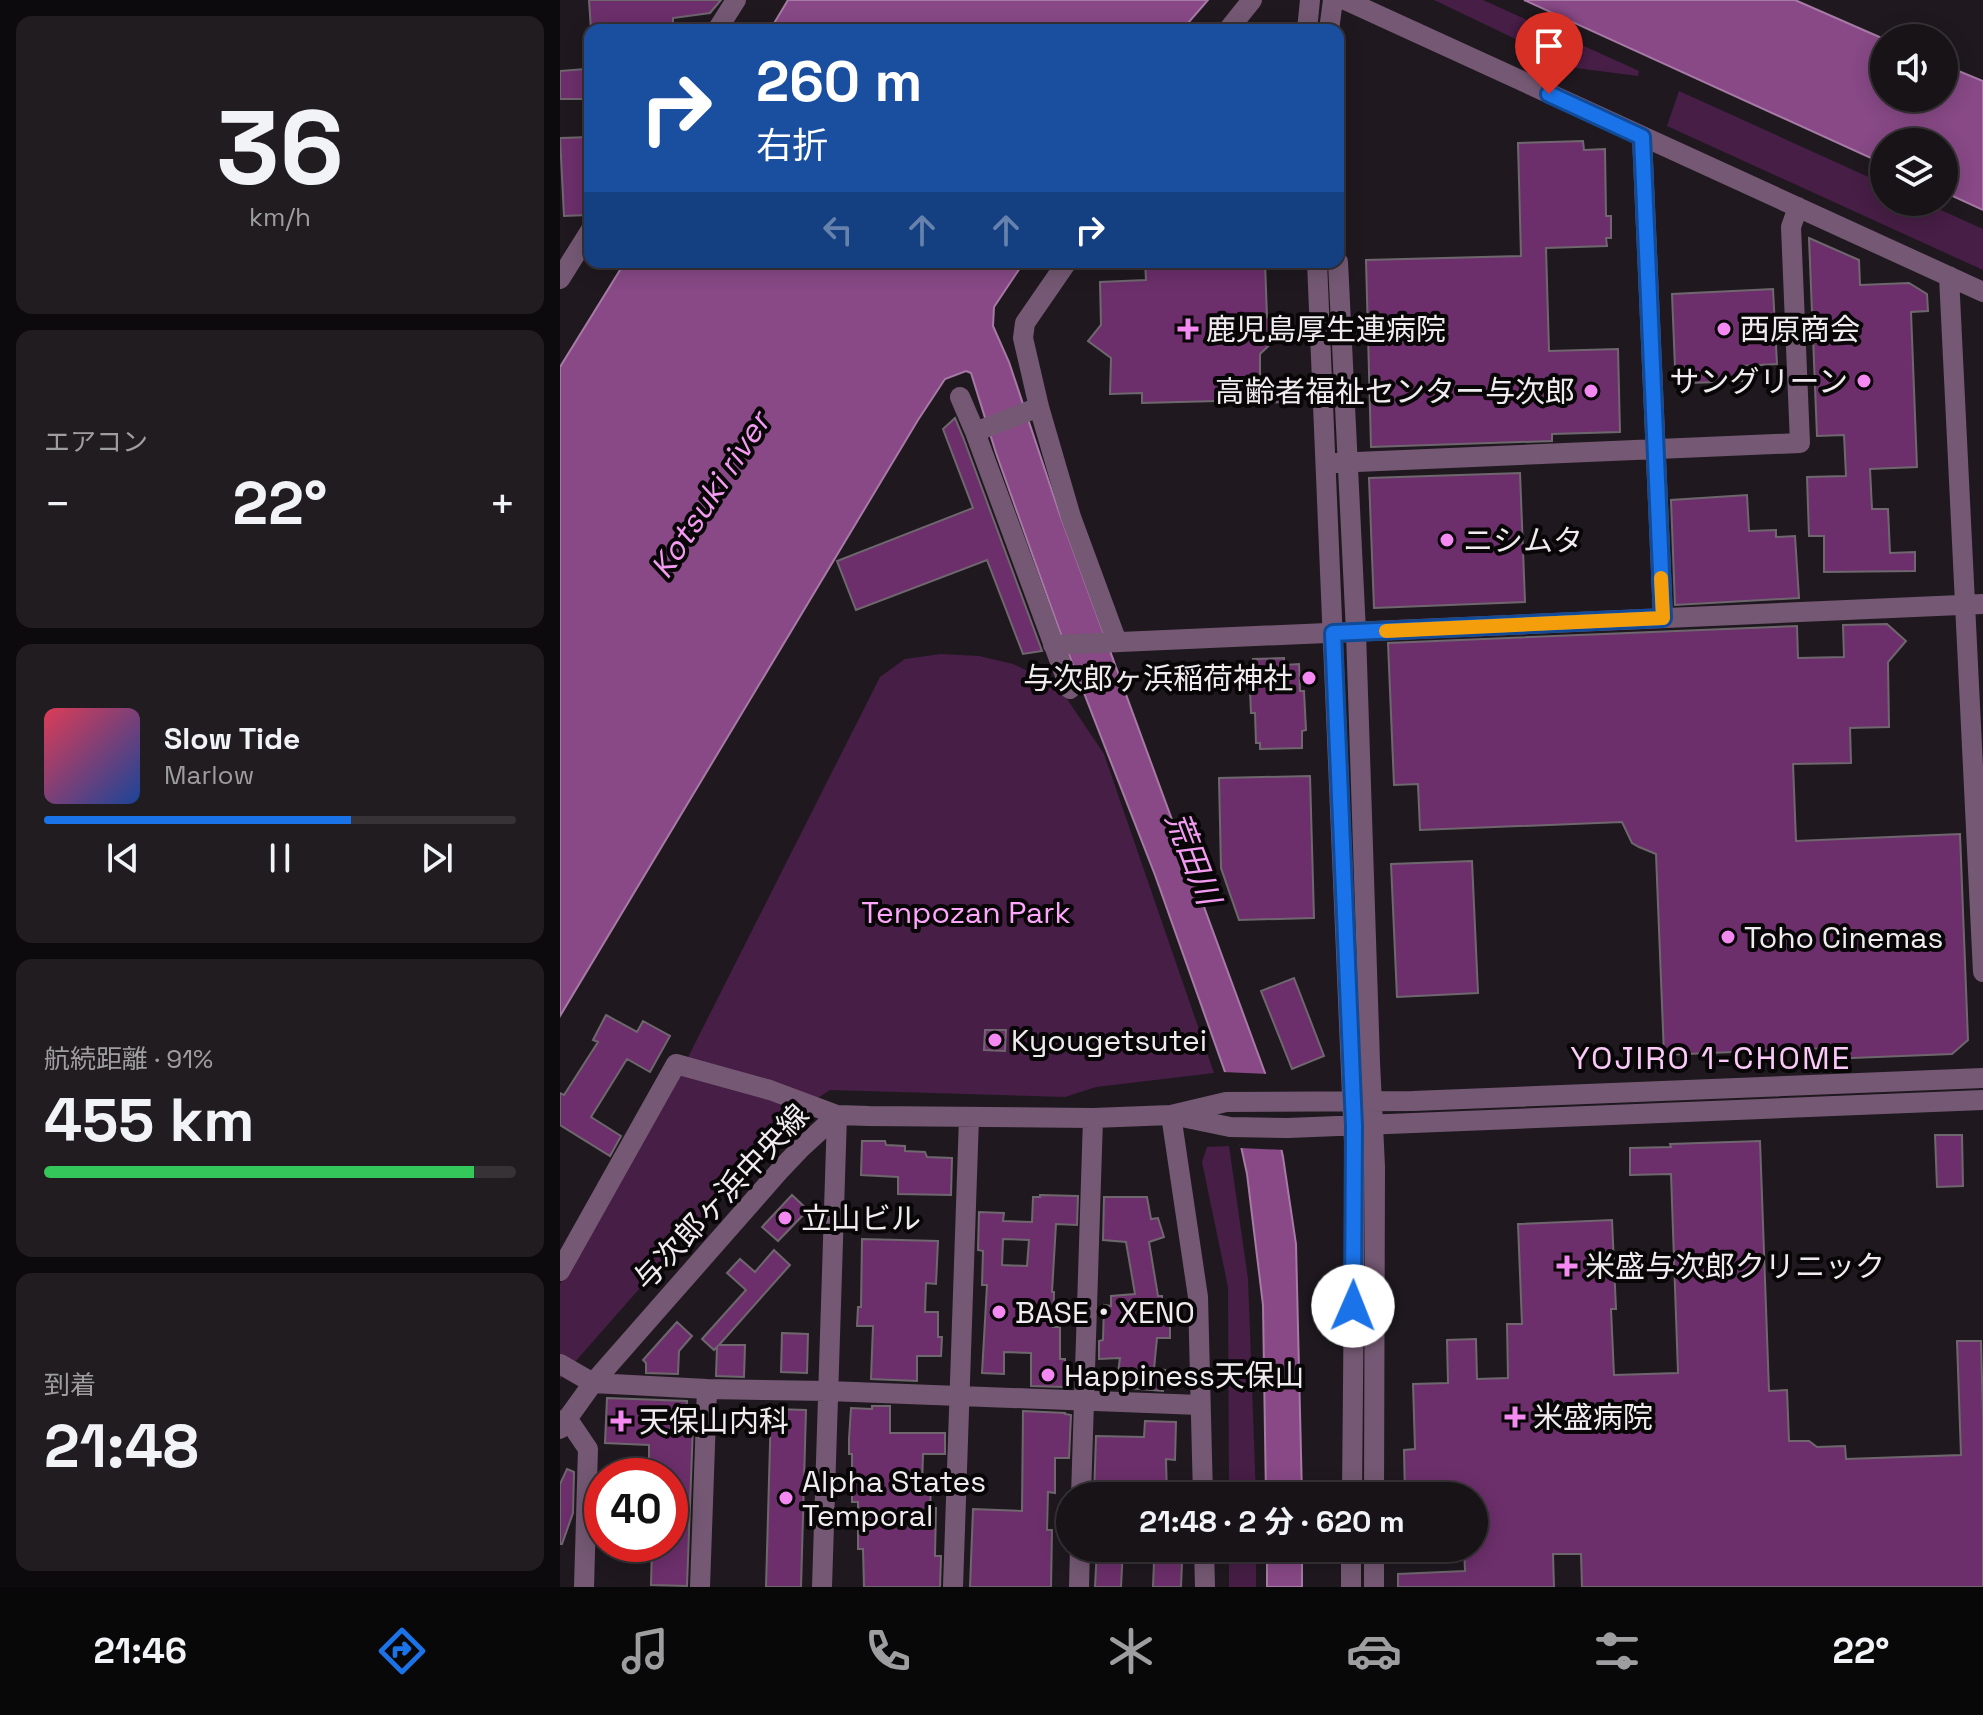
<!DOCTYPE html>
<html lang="ja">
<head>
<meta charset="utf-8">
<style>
  :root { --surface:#171317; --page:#201c20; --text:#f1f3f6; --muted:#9e9ea1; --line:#363236; --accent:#1a73e8 }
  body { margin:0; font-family:"Space Grotesk","Noto Sans JP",sans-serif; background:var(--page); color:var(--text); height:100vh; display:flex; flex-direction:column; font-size:30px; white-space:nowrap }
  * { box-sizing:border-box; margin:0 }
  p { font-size:26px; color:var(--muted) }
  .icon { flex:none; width:44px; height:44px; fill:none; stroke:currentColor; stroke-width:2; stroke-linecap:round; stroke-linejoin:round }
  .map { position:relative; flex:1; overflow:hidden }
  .sheet { display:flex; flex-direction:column; gap:16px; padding:16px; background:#0d0a0d; width:560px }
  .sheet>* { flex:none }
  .banner { position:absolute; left:24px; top:24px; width:760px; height:244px; border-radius:16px; box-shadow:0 4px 20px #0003,0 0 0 2px var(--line); background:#1a4fa0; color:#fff; overflow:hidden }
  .fabs { position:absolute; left:1310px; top:24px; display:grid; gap:16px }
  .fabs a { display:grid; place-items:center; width:88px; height:88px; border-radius:50%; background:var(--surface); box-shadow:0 4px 20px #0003,0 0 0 2px var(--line); font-size:40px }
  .speed { position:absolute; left:24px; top:1458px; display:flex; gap:16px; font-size:40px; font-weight:700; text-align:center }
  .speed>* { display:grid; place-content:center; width:104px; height:104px; border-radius:50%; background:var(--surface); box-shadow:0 4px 20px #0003,0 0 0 2px var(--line); line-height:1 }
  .speed .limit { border:12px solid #d22; background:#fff; color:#111 }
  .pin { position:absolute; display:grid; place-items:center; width:68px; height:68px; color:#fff; margin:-82px -34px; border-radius:50% 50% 50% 0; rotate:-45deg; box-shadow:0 0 8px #0007 }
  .pin .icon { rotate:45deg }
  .me { position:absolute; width:88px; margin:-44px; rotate:1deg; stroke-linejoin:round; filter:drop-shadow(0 0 6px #0008) }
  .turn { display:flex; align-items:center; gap:28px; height:168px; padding:0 40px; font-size:36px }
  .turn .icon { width:104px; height:104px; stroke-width:2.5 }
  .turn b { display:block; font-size:56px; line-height:68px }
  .lanes { display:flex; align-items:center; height:76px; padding:0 40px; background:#0003; justify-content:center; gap:40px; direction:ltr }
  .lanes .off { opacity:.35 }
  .big { font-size:60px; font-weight:700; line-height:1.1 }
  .sheet .widget { flex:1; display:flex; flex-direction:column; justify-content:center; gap:12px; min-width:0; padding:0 28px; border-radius:16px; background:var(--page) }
  .sheet .dial { align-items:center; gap:0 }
  .dial b { font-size:104px; line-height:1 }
  .song { display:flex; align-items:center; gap:24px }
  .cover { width:96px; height:96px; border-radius:12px; background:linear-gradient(135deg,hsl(350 70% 55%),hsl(220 70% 35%)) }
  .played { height:8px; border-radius:4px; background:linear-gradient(90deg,var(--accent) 65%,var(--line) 65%) }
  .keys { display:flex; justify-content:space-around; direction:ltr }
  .heat { display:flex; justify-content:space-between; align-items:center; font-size:44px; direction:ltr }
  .charge { height:12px; border-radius:6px; background:linear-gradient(90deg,#34c759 91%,var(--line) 0) }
  .trip { position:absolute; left:496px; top:1482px; width:432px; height:80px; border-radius:40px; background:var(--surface); box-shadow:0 4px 20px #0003,0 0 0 2px var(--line); font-weight:700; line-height:80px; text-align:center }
  .tabs { display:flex; height:128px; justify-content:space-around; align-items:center; background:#090809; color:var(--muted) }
  .tabs .icon { width:56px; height:56px }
  .tabs .selected { color:var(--accent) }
  .tabs b { font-size:36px; color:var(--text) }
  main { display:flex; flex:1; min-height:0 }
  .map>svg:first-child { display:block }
  .green { fill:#471e46 }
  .water { fill:#884986; stroke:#a77aa6; stroke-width:2 }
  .pier { fill:#1f191f }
  .building { fill:#6c2f6b; stroke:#6f676e; stroke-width:2; fill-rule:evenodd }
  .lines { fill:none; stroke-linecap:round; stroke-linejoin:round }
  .minor { stroke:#755974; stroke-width:20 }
  .route-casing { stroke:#114b97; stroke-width:20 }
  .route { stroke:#1a73e8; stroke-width:14 }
  .slow { stroke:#f59e0b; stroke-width:14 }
  .poi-dot { fill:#f389f1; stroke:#080607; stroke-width:3 }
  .labels { text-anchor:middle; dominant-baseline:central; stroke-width:8; stroke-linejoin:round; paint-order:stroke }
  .poi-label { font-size:30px; fill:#efebef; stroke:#080607; text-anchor:start }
  .park-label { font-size:30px; fill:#ffa6fc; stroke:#080607 }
  .street-label { font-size:30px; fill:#efebef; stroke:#080607 }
  .water-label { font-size:32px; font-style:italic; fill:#f39bf0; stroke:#080607 }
  .neighbourhood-label { font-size:32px; letter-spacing:2px; fill:#fbcaf8; stroke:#080607 }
</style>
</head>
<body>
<main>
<section class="sheet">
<div class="widget dial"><b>36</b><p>km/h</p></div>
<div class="widget"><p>エアコン</p>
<div class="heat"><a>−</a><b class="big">22°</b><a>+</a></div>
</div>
<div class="widget">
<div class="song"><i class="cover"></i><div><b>Slow Tide</b><p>Marlow</p></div></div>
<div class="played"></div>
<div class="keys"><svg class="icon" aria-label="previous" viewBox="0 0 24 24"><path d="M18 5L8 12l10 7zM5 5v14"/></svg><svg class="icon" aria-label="pause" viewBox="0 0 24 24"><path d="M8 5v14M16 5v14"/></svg><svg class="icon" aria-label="next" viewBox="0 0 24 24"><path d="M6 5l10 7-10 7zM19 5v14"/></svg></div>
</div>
<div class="widget"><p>航続距離 · 91%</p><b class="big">455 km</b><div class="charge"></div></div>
<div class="widget"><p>到着</p><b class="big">21:48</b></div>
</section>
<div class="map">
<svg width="1423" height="1587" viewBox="0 0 1423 1587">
  <rect width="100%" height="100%" fill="#1f191f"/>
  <!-- green -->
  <path class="green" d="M874 0H923L1079 71 1078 76 1016 68Z
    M1119 91 1324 184V202H1363L1423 229V270L1107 126Z
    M381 654 419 656 453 664 477 675 507 699 544 754 654 1073 536 1087 505 1097 270 1090 232 1115 0 1379V1284L115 1083 320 677 345 659Z
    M669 1146 688 1279 696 1496H669L668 1287 642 1162 647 1147Z
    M669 1548H696V1587H669Z"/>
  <!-- water -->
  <path class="water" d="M228 0H648L622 30H210Z
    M964 0H1235L1324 39V98H1384V65L1423 81V210L1384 192V142H1324V164Z
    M65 262H464L434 307 433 326 449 362 499 512 705 1073 723 1157 736 1244 742 1496H706L703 1305 687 1174 665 1072 595 875 499 629 436 453 411 373 406 371 385 379 358 420 0 1016V367Z
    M707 1548H742V1587H707Z"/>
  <!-- pier -->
  <path class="pier" d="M662 1072 709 1074 726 1150 680 1148Z"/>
  <!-- building -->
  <path class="building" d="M29 0H161L150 13 113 18V30H31Z
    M25 69V99H0V71Z
    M30 137V165L25 166 27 215 4 216 0 138Z
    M1023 141 1024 150 1045 149 1046 216H1051V238H1046L1047 246 986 248 989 351 1058 349 1060 432 992 434V441L811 447 806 260 961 256 958 143Z
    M1249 238 1299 260 1300 285 1349 283 1367 294 1368 311 1351 312 1357 467 1310 469 1312 509H1328L1330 553 1355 552V571L1264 572V536H1249L1247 477 1286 476 1284 435 1257 436Z
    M585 262H705L707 317 722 333 700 354V389L729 388V402L696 403V400L582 403V393L550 394 551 358 528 341 541 325 540 282 586 280Z
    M1213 289 1217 364 1181 366 1182 381 1131 383 1130 367 1115 368 1112 294Z
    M395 418 403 437 482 651 463 654 427 560 296 610 277 561 413 508 383 429Z
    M960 473 965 602 814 608 809 478Z
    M1187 495 1189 531 1216 530V537L1235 536 1239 598 1115 605 1111 500Z
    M1327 624 1346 641 1328 662 1329 727 1290 728 1291 763 1233 764 1236 841 1400 834 1408 1040 1392 1054 1267 1059V1048L1104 1055 1096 854 1079 847 1072 843 1062 822 860 830 858 784 834 785 828 643 1237 626 1238 658 1284 657 1283 625Z
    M724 658V665L739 664 740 691H744L746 730 742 731V748L700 749V743H696L695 713H691L690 691H695L693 659Z
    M750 776 754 918 679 920 661 868 659 778Z
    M912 861 918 993 837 997 831 864Z
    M734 978 764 1056 732 1069 701 991Z
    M46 1015 77 1032 83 1021 110 1036 90 1072 67 1059 31 1117 61 1136 50 1156 0 1125V1093L4 1095 38 1042 33 1040Z
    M425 1030H446L445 1051 424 1050Z
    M1375 1135H1402L1403 1186 1377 1187Z
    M302 1141H325L326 1145 345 1146V1151L365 1152 367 1157 392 1158 391 1195 338 1194V1177L301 1175Z
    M1200 1141 1209 1391 1227 1390 1229 1441H1249L1257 1447 1285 1446 1286 1459 1401 1455 1397 1341H1421L1423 1415V1587H1022L1021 1554H993L994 1587H838V1574L905 1571 904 1548H914V1496H845L844 1450 855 1449 853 1384 888 1383 887 1340 916 1339 917 1379 948 1378 947 1324H962L958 1224 1052 1220 1056 1309H1051L1054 1375 1118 1373 1111 1174 1070 1175V1148L1111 1147 1110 1144Z
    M232 1195 248 1210 218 1241 202 1227Z
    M480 1195 518 1196 517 1225 496 1224 492 1292H494L493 1327H500V1359H505V1387L471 1386V1353L444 1352V1374L422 1373 427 1285H422L423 1251 418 1250 419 1212 444 1213 443 1221 472 1222 473 1197H480ZM443 1239 469 1240 467 1266 442 1265Z
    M544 1197H587L591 1219 598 1218 604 1237 589 1242 598 1296H602V1315L610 1316V1338H597L594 1369 605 1370 603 1391 556 1387 560 1358 539 1359V1341L543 1340 544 1305 551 1306V1296L575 1294 566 1242 543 1240Z
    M302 1239 378 1241 376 1284 366 1283 365 1312H378V1337H382L381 1356H357V1381L311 1379 313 1326H297L298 1307H301Z
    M214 1250 230 1265 159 1345H185L184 1377 156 1376 157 1347 154 1350 142 1339 186 1290 167 1273 180 1259 195 1272Z
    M117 1322 132 1336 119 1351 118 1374 86 1373V1363L83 1360Z
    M222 1333 248 1334 247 1373 221 1372Z
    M47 1398 127 1401 125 1424 133 1425 127 1586 91 1585 92 1544H110V1476H89V1445L45 1443Z
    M312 1406H330V1433H385V1454H363L362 1487H371L370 1508H376L375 1556H381L380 1587H304L303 1549H298V1502H292V1454H289V1439L291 1408 312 1409Z
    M211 1409 246 1410 241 1587H206Z
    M463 1411 505 1413V1414L511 1415 509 1458H495V1493L488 1492 487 1530H492L491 1587H410L413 1509 462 1511Z
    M585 1421 616 1422 615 1460 606 1459 607 1496H534L536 1436 584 1437Z
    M7 1469 14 1472 13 1513 2 1544H0V1484Z
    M537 1548H563L561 1587H535Z
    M594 1561 622 1562 621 1587H593Z"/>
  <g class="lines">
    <!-- minor -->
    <path class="minor" d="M785 0 1423 292
      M157 30 176 0
      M668 30 692 0
      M747 30 750 0
      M769 30 773 0
      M1082 137 1103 618
      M507 262 465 323 463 338 479 407 511 517 557 642
      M757 262 795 1166 792 1496
      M778 262 796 632 810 1062 815 1167 814 1496
      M1389 276 1423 972
      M0 279 30 231
      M400 397 415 432 510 689
      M415 432 479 407
      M773 463 1240 443 1231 227 1238 207
      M493 645 1423 604
      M611 1115 638 1297 643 1496
      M617 1116 670 1127 728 1128 1423 1100
      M0 1271 116 1064 210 1090 277 1115 309 1116 533 1118 611 1115 666 1102 853 1101 1423 1078
      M0 1364 33 1383 147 1389 268 1391 640 1405
      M7 1418 28 1449 24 1587
      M0 1429 33 1383 221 1169 239 1150 277 1115
      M521 1496 533 1118
      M644 1548 645 1587
      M814 1548V1587
      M140 1587 147 1389
      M262 1587 277 1115
      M393 1587 409 1117
      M519 1587 520 1548
      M791 1587V1548"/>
  </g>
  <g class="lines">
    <!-- route casing -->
    <g class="route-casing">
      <path id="route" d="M793 1306 794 1126 773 633 1103 618 1082 137 989 94"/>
    </g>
    <!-- route -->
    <use href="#route" class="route"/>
    <!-- slow -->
    <path class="slow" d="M826 631 1103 618 1101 578"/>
  </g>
  <!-- markers -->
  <g class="poi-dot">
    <path d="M624 317h8v8h8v8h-8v8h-8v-8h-8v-8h8z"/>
    <circle cx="1164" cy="329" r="8"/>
    <circle cx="1304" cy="381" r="8"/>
    <circle cx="1031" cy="391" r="8"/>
    <circle cx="887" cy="540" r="8"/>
    <circle cx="749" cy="678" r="8"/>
    <circle cx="1168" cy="937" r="8"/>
    <circle cx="435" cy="1040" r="8"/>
    <circle cx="225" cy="1218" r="8"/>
    <path d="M1003 1254h8v8h8v8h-8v8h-8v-8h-8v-8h8z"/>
    <circle cx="439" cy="1312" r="8"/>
    <circle cx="488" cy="1375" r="8"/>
    <path d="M951 1405h8v8h8v8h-8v8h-8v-8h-8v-8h8z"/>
    <path d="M57 1409h8v8h8v8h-8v8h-8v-8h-8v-8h8z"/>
    <circle cx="226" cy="1498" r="8"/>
  </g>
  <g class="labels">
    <!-- poi labels -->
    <g class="poi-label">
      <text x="646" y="329">鹿児島厚生連病院</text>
      <text x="1180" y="329">西原商会</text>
      <text x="1288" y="381" text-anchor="end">サングリーン</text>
      <text x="1015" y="391" text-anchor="end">高齢者福祉センター与次郎</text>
      <text x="903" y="540">ニシムタ</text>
      <text x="733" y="678" text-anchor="end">与次郎ヶ浜稲荷神社</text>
      <text x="1184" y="937">Toho Cinemas</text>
      <text x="451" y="1040">Kyougetsutei</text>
      <text x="241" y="1218">立山ビル</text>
      <text x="1025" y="1266">米盛与次郎クリニック</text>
      <text x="455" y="1312">BASE・XENO</text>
      <text x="504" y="1375">Happiness天保山</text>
      <text x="973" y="1417">米盛病院</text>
      <text x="79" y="1421">天保山内科</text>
      <text x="242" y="1481">Alpha States<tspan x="242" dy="34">Temporal</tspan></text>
    </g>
    <!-- park labels -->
    <g class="park-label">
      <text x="406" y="912">Tenpozan Park</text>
    </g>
    <!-- street labels -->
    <g class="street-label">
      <text transform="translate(161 1197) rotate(-47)">与次郎ヶ浜中央線</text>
    </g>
    <!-- water labels -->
    <g class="water-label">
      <text transform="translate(150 495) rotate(-57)">Kotsuki river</text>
      <text transform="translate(633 858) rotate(69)">荒田川</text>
    </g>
    <!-- neighbourhood labels -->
    <g class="neighbourhood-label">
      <text x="1151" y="1058">YOJIRO 1-CHOME</text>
    </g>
  </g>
</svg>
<div class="fabs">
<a><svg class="icon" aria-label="sound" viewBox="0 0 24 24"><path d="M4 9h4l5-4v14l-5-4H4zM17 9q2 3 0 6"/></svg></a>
<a><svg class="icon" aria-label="layers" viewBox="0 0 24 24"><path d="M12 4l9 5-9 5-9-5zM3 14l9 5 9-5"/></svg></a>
</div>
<div class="speed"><div class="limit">40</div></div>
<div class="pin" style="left:989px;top:94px;background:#d93025"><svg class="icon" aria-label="arrive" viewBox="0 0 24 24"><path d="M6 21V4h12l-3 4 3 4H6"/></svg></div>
<svg class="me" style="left:793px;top:1306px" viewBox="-20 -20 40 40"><circle r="19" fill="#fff"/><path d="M0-13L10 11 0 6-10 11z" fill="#1a73e8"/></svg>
<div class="trip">21:48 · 2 分 · 620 m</div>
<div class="banner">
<div class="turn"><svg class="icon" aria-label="right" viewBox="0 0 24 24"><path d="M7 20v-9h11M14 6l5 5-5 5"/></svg><div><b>260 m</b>右折</div></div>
<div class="lanes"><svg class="icon off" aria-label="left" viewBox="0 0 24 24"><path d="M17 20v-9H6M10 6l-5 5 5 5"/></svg><svg class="icon off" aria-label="ahead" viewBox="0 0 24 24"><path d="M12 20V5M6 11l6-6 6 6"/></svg><svg class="icon off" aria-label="ahead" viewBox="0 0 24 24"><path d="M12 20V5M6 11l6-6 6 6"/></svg><svg class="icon" aria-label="right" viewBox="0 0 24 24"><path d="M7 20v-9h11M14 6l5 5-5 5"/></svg></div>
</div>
</div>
</main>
<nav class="tabs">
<b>21:46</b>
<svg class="icon selected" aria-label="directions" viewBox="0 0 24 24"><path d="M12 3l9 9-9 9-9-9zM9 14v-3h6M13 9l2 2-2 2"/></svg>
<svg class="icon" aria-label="music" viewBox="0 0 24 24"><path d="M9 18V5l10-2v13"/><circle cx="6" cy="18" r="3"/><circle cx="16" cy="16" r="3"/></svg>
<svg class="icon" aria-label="phone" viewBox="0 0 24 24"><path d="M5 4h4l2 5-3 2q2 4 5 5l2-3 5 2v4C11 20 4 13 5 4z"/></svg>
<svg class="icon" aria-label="climate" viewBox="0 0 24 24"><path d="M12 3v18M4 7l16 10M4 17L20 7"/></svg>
<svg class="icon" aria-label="car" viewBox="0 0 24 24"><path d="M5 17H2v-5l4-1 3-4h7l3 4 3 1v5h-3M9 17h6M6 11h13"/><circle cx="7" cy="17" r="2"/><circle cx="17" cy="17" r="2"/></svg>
<svg class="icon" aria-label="filters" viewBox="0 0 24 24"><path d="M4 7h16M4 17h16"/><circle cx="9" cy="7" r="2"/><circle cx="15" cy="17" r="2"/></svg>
<b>22°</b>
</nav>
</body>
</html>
